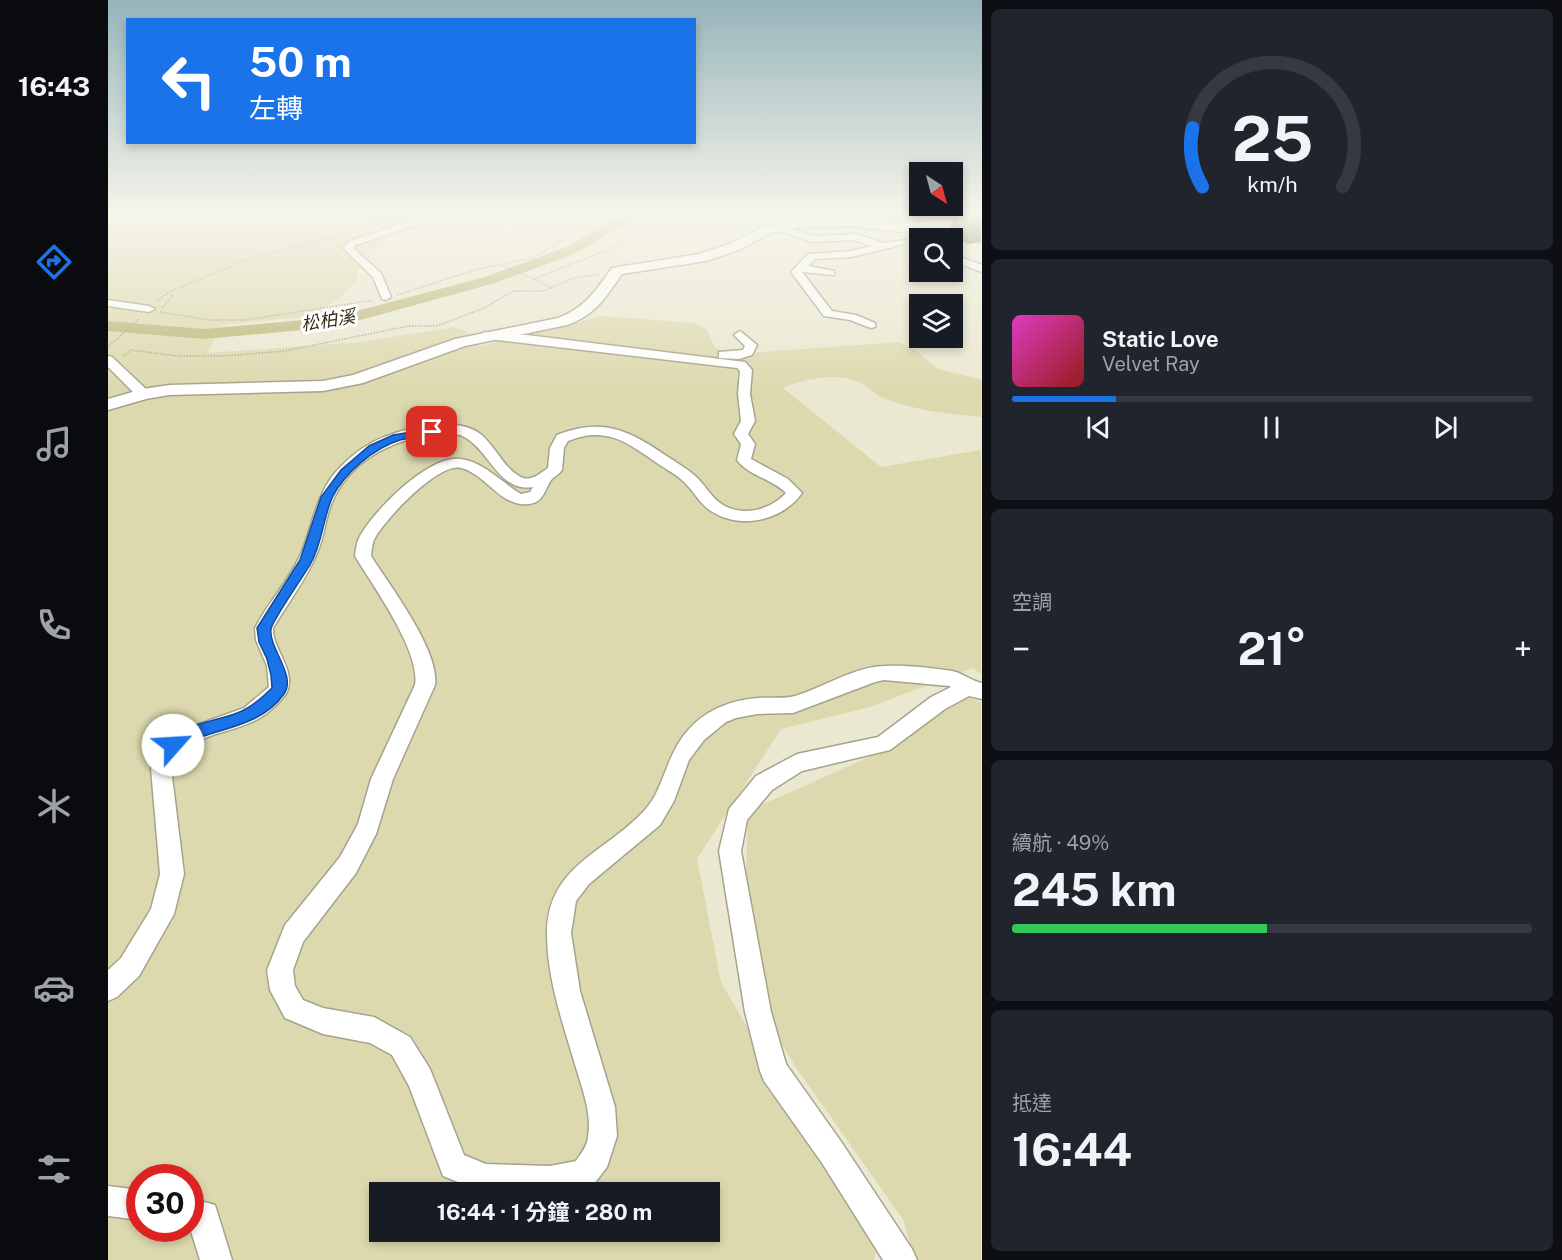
<!DOCTYPE html>
<html lang="zh-TW">
<head>
<meta charset="utf-8">
<style>
  :root { --surface:#171b24; --page:#20242c; --text:#f1f3f6; --muted:#9ea1a6; --line:#363941; --accent:#1a73e8 }
  body { margin:0; font-family:"Public Sans","Noto Sans TC",sans-serif; background:var(--page); color:var(--text); height:100vh; display:flex; flex-direction:column; font-size:22px; white-space:nowrap }
  * { box-sizing:border-box; margin:0 }
  p { font-size:20px; color:var(--muted) }
  .icon { flex:none; width:33px; height:33px; fill:none; stroke:currentColor; stroke-width:2; stroke-linecap:round; stroke-linejoin:round }
  .map { position:relative; flex:1; overflow:hidden }
  .side { display:flex; flex-direction:column; gap:9px; padding:9px; background:#0d0f14; width:580px }
  .side>* { flex:none }
  .guide { position:absolute; left:18px; top:18px; width:570px; height:126px; border-radius:0px; box-shadow:0 3px 9px #0003; background:#1a73e8; color:#fff; overflow:hidden }
  .needle { width:39px; rotate:144deg }
  .tools { position:absolute; left:801px; top:162px; display:grid; gap:12px }
  .tools a { display:grid; place-items:center; width:54px; height:54px; border-radius:0px; background:var(--surface); box-shadow:0 3px 9px #0003; font-size:30px }
  .speed { position:absolute; left:18px; top:1164px; display:flex; gap:12px; font-size:30px; font-weight:700; text-align:center }
  .speed>* { display:grid; place-content:center; width:78px; height:78px; border-radius:50%; background:var(--surface); box-shadow:0 3px 9px #0003; line-height:1 }
  .speed .limit { border:9px solid #d22; background:#fff; color:#111 }
  .pin { position:absolute; display:grid; place-items:center; width:51px; height:51px; color:#fff; margin:-26px; border-radius:12px; box-shadow:0 3px 9px #0006 }
  .me { position:absolute; width:66px; margin:-33px; rotate:64deg; stroke-linejoin:round; filter:drop-shadow(0 0 4px #0008) }
  .turn { display:flex; align-items:center; gap:21px; height:126px; padding:0 24px; font-size:27px }
  .turn .icon { width:78px; height:78px; stroke-width:2.5 }
  .turn b { display:block; font-size:42px; line-height:51px }
  .big { font-size:45px; font-weight:700; line-height:1.1 }
  .side .tile { flex:1; display:flex; flex-direction:column; justify-content:center; gap:9px; min-width:0; padding:0 21px; border-radius:9px; background:var(--page) }
  .side .dial { align-items:center; gap:0 }
  .dial svg { height:156px; overflow:visible; fill:none; stroke:var(--line); stroke-width:7; stroke-linecap:round; text-anchor:middle }
  .dial text { fill:var(--text); stroke:none }
  .song { display:flex; align-items:center; gap:18px }
  .cover { width:72px; height:72px; border-radius:9px; background:linear-gradient(135deg,hsl(310 70% 55%),hsl(0 70% 35%)) }
  .played { height:6px; border-radius:3px; background:linear-gradient(90deg,var(--accent) 20%,var(--line) 20%) }
  .keys { display:flex; justify-content:space-around; direction:ltr }
  .heat { display:flex; justify-content:space-between; align-items:center; font-size:33px; direction:ltr }
  .charge { height:9px; border-radius:4px; background:linear-gradient(90deg,#34c759 49%,var(--line) 0) }
  .trip { position:absolute; left:261px; top:1182px; width:351px; height:60px; border-radius:0px; background:var(--surface); box-shadow:0 3px 9px #0003; font-weight:700; line-height:60px; text-align:center }
  main { display:flex; flex:1; min-height:0 }
  .menu { display:flex; flex-direction:column; width:108px; justify-content:space-around; align-items:center; background:#090b0e; color:var(--muted) }
  .menu .icon { width:42px; height:42px }
  .menu .on { color:var(--accent) }
  .menu b { font-size:27px; color:var(--text) }
  .map>svg:first-child { display:block }
  .green { fill:#ddd9af; fill-rule:evenodd }
  .lines { fill:none; stroke-linecap:round; stroke-linejoin:round }
  .river { fill:#bbb476; fill-rule:evenodd }
  .minor-casing { stroke:#a5a38d; stroke-width:3 }
  .major-casing { stroke:#a5a38d; stroke-width:3 }
  .path { stroke:#a3a290; stroke-width:1.5; stroke-dasharray:1.5 1.5; stroke-linecap:butt }
  .minor { fill:#fff; fill-rule:evenodd }
  .major { fill:#fff; fill-rule:evenodd }
  .wall { fill:#615b27 }
  .shaded-wall { fill:#4f4a20 }
  .building { fill:#716a2d; stroke:#4f4a20; stroke-width:1.5 }
  .route { fill:#1a73e8; stroke:#114b97; stroke-width:1.5 }
  .labels { text-anchor:middle; dominant-baseline:central; stroke-width:6; stroke-linejoin:round; paint-order:stroke }
  .far-water-label { font-size:18px; font-style:italic; fill:#312e12; stroke:#fff }
</style>
</head>
<body>
<main>
<nav class="menu">
<b>16:43</b>
<svg class="icon on" aria-label="directions" viewBox="0 0 24 24"><path d="M12 3l9 9-9 9-9-9zM9 14v-3h6M13 9l2 2-2 2"/></svg>
<svg class="icon" aria-label="music" viewBox="0 0 24 24"><path d="M9 18V5l10-2v13"/><circle cx="6" cy="18" r="3"/><circle cx="16" cy="16" r="3"/></svg>
<svg class="icon" aria-label="phone" viewBox="0 0 24 24"><path d="M5 4h4l2 5-3 2q2 4 5 5l2-3 5 2v4C11 20 4 13 5 4z"/></svg>
<svg class="icon" aria-label="climate" viewBox="0 0 24 24"><path d="M12 3v18M4 7l16 10M4 17L20 7"/></svg>
<svg class="icon" aria-label="car" viewBox="0 0 24 24"><path d="M5 17H2v-5l4-1 3-4h7l3 4 3 1v5h-3M9 17h6M6 11h13"/><circle cx="7" cy="17" r="2"/><circle cx="17" cy="17" r="2"/></svg>
<svg class="icon" aria-label="filters" viewBox="0 0 24 24"><path d="M4 7h16M4 17h16"/><circle cx="9" cy="7" r="2"/><circle cx="15" cy="17" r="2"/></svg>
</nav>
<div class="map">
<svg width="874" height="1260" viewBox="0 0 874 1260">
  <rect width="100%" height="100%" fill="#eae8d1"/>
  <!-- green -->
  <path class="green" d="M0 213H334L279 239 248 273 250 280 230 299 200 317 114 325 99 353 253 342 347 327 360 332 357 341 372 346 494 316 586 323 599 330 607 348 625 354 791 342 807 350 830 369 874 380 873 417C843 414 812 411 783 401 771 398 762 388 751 382 729 372 696 379 675 388L773 467 873 450V674L865 668 762 707 673 729 589 859 613 982 768 1251 766 1260H0ZM32 1178H82V1228H32ZM272 1192H602V1232H272Z
    M856 696 873 702V1260H806L796 1221 687 1066 657 1016 638 882 640 811 761 757Z"/>
  <g class="lines">
    <!-- river -->
    <path class="river" d="M520 213H535L466 254 387 283 227 327 96 339 0 331V321L96 329 226 317 377 277 456 248Z"/>
    <!-- minor casing -->
    <g class="minor-casing">
      <path id="minor" d="M305 213H315L308 225 248 245 245 248 273 273 283 297 278 300 274 299 265 277 235 248 242 241 302 221Z
        M811 213H822L833 223 825 225Z
        M670 224 705 236 748 234 776 243 797 240V244L743 257 707 259 700 266 726 271V275L694 272 724 311 748 315 767 323V327L763 328 742 320 716 316 683 272 700 254 743 251 764 246 747 240 704 242 667 229 665 227Z
        M844 254 874 265V272L844 261Z
        M0 300 41 306 47 309 41 312 0 306Z
        M632 331 649 345 644 355 631 359 611 358V352L635 350 637 346 626 335Z
        M377 332 419 335 637 362 644 370 642 394 647 421 640 434 647 444 643 459 680 479 694 493C674 521 632 530 603 511 592 504 587 493 578 484 571 476 561 471 552 465 520 443 499 425 460 441L456 448 454 470C451 474 447 476 444 479 437 487 437 502 421 504 393 508 378 474 353 468 331 462 277 519 267 538 264 543 264 550 263 556 282 586 332 651 327 685L285 779 268 834 248 873 195 942 185 970 187 986 195 1000 215 1008 266 1017 302 1037 322 1069 356 1155 378 1164 442 1166 468 1161C473 1153 479 1147 480 1137 484 1115 475 1091 469 1071 456 1027 439 980 439 934 439 866 497 853 536 811 557 789 557 754 582 728 600 709 624 700 650 698 662 697 675 699 687 696 714 688 748 666 777 666 798 665 824 668 844 671 855 673 863 681 874 683V699L861 696 837 709 782 750 694 771 664 790 639 820 633 851 663 1012 678 1064 734 1143 804 1249 809 1260H775L714 1163 656 1081 652 1071 637 1012 611 851 621 809 648 776 689 754 770 737 823 697 843 687 841 686 776 680 767 682 685 713 649 714 628 718 618 722 596 740 581 760 566 801 552 825 481 884 468 901 463 933 472 991 507 1107 509 1136 499 1167 486 1184 458 1192H375L335 1176 301 1086 284 1055 262 1043 215 1034 177 1018 162 990 159 970 177 925 232 857 250 824 263 779 307 685C313 652 265 586 247 556 248 550 248 544 251 538 265 511 321 454 353 459 376 462 394 483 413 494L422 492 425 487C392 493 382 452 358 438 345 430 329 433 314 436 275 444 238 466 223 505 217 520 216 538 209 553 198 580 180 603 165 628 164 650 190 671 178 694 170 704 161 713 150 719 121 735 78 733 63 768L76 874 66 914 31 976 9 997 0 1001V970L13 958 43 909 52 874 43 768 51 749 69 732 136 708 161 687 159 666 148 640 147 628C159 604 179 583 191 558 204 530 206 500 226 474 237 461 250 450 265 442 290 429 346 415 371 433 387 445 394 466 411 476 422 483 431 474 440 468L442 448 449 435C495 417 521 430 560 457 569 463 578 468 586 475 597 484 603 498 615 505 636 517 662 510 678 493 664 479 641 476 629 460L633 444 626 434 633 421 630 394 632 371 629 368 373 338 371 336Z
        M0 356 4 357 40 391 41 394 40 397H30L0 367Z
        M0 1186 32 1190V1220L0 1216Z
        M82 1198 107 1205 124 1260H92L82 1228Z"/>
    </g>
    <!-- major casing -->
    <g class="major-casing">
      <path id="major" d="M874 217V225L789 232 744 226 686 228 662 233 631 250 598 261 514 274C496 299 489 314 459 325L357 346 255 383 215 391 61 395 38 399 0 410V399L35 389 61 385 215 381 245 375 347 339 450 318C477 308 488 290 504 268L591 254 621 244 654 227 686 220 744 218 789 224Z"/>
    </g>
    <!-- path -->
    <path class="path" d="M265 224 288 213
      M394 266 426 279
      M442 287 426 279 519 242 553 213
      M289 295 367 270 424 258 449 244 489 213
      M49 301 61 292 138 260 246 231
      M54 308 64 296 61 292
      M52 312 101 320H137L266 300
      M1 346 32 318
      M15 356 23 350 69 356H116L177 351 300 326H329L376 308 405 291H436L466 278 491 274"/>
    <!-- minor -->
    <use href="#minor" class="minor"/>
    <!-- major -->
    <use href="#major" class="major"/>
  </g>
  <!-- wall -->
  <path class="wall" d="M846 218 873 219V242L860 244 840 234Z"/>
  <!-- shaded-wall -->
  <path class="shaded-wall" d="M873 227V242L860 244 867 228Z"/>
  <!-- building -->
  <path class="building" d="M864 214 873 219V227L867 228 846 218Z"/>
  <!-- sky -->
  <linearGradient id="sky" x2="0" y2="1"><stop stop-color="#96b4ba"/><stop offset="0.55" stop-color="#f6f5ea"/><stop offset="1" stop-color="#f6f5ea" stop-opacity="0"/></linearGradient>
  <rect width="874" height="389" fill="url(#sky)"/>
  <!-- route -->
  <path class="route" d="M324 429H328V434C316 437 303 437 292 440 266 448 236 473 224 498 215 519 214 543 203 563 196 576 165 619 163 629 160 647 189 676 176 694 154 725 117 727 85 740 78 743 72 749 65 751L59 749 57 745C67 724 115 721 134 711 146 705 155 697 164 688L163 675 159 659 151 642 149 628 192 560 213 497 233 470 261 446 285 435Z"/>
  <g class="labels">
    <!-- far-water labels -->
    <g class="far-water-label">
      <text transform="translate(220 320) rotate(-9)">松柏溪</text>
    </g>
  </g>
</svg>
<div class="tools">
<a><svg class="needle" viewBox="-14 -14 28 28"><path d="M0-13l5 13h-10z" fill="#e53935"/><path d="M0 13l5-13h-10z" fill="#9ea1a6"/></svg></a>
<a><svg class="icon" aria-label="search" viewBox="0 0 24 24"><circle cx="10" cy="10" r="6"/><path d="M15 15l6 6"/></svg></a>
<a><svg class="icon" aria-label="layers" viewBox="0 0 24 24"><path d="M12 4l9 5-9 5-9-5zM3 14l9 5 9-5"/></svg></a>
</div>
<div class="speed"><div class="limit">30</div></div>
<div class="pin" style="left:324px;top:432px;background:#d93025"><svg class="icon" aria-label="arrive" viewBox="0 0 24 24"><path d="M6 21V4h12l-3 4 3 4H6"/></svg></div>
<svg class="me" style="left:65px;top:745px" viewBox="-20 -20 40 40"><circle r="19" fill="#fff"/><path d="M0-13L10 11 0 6-10 11z" fill="#1a73e8"/></svg>
<div class="trip">16:44 · 1 分鐘 · 280 m</div>
<div class="guide">
<div class="turn"><svg class="icon" aria-label="left" viewBox="0 0 24 24"><path d="M17 20v-9H6M10 6l-5 5 5 5"/></svg><div><b>50 m</b>左轉</div></div>
</div>
</div>
<section class="side">
<div class="tile dial"><svg viewBox="0 0 100 80">
<path d="M14 69A42 42 0 1 1 86 69"/>
<path d="M14 69A42 42 0 0 1 9 39" stroke="#1a73e8"/>
<text x="50" y="56" font-size="32" font-weight="700">25</text>
<text x="50" y="72" font-size="11">km/h</text>
</svg></div>
<div class="tile">
<div class="song"><i class="cover"></i><div><b>Static Love</b><p>Velvet Ray</p></div></div>
<div class="played"></div>
<div class="keys"><svg class="icon" aria-label="previous" viewBox="0 0 24 24"><path d="M18 5L8 12l10 7zM5 5v14"/></svg><svg class="icon" aria-label="pause" viewBox="0 0 24 24"><path d="M8 5v14M16 5v14"/></svg><svg class="icon" aria-label="next" viewBox="0 0 24 24"><path d="M6 5l10 7-10 7zM19 5v14"/></svg></div>
</div>
<div class="tile"><p>空調</p>
<div class="heat"><a>−</a><b class="big">21°</b><a>+</a></div>
</div>
<div class="tile"><p>續航 · 49%</p><b class="big">245 km</b><div class="charge"></div></div>
<div class="tile"><p>抵達</p><b class="big">16:44</b></div>
</section>
</main>
</body>
</html>
